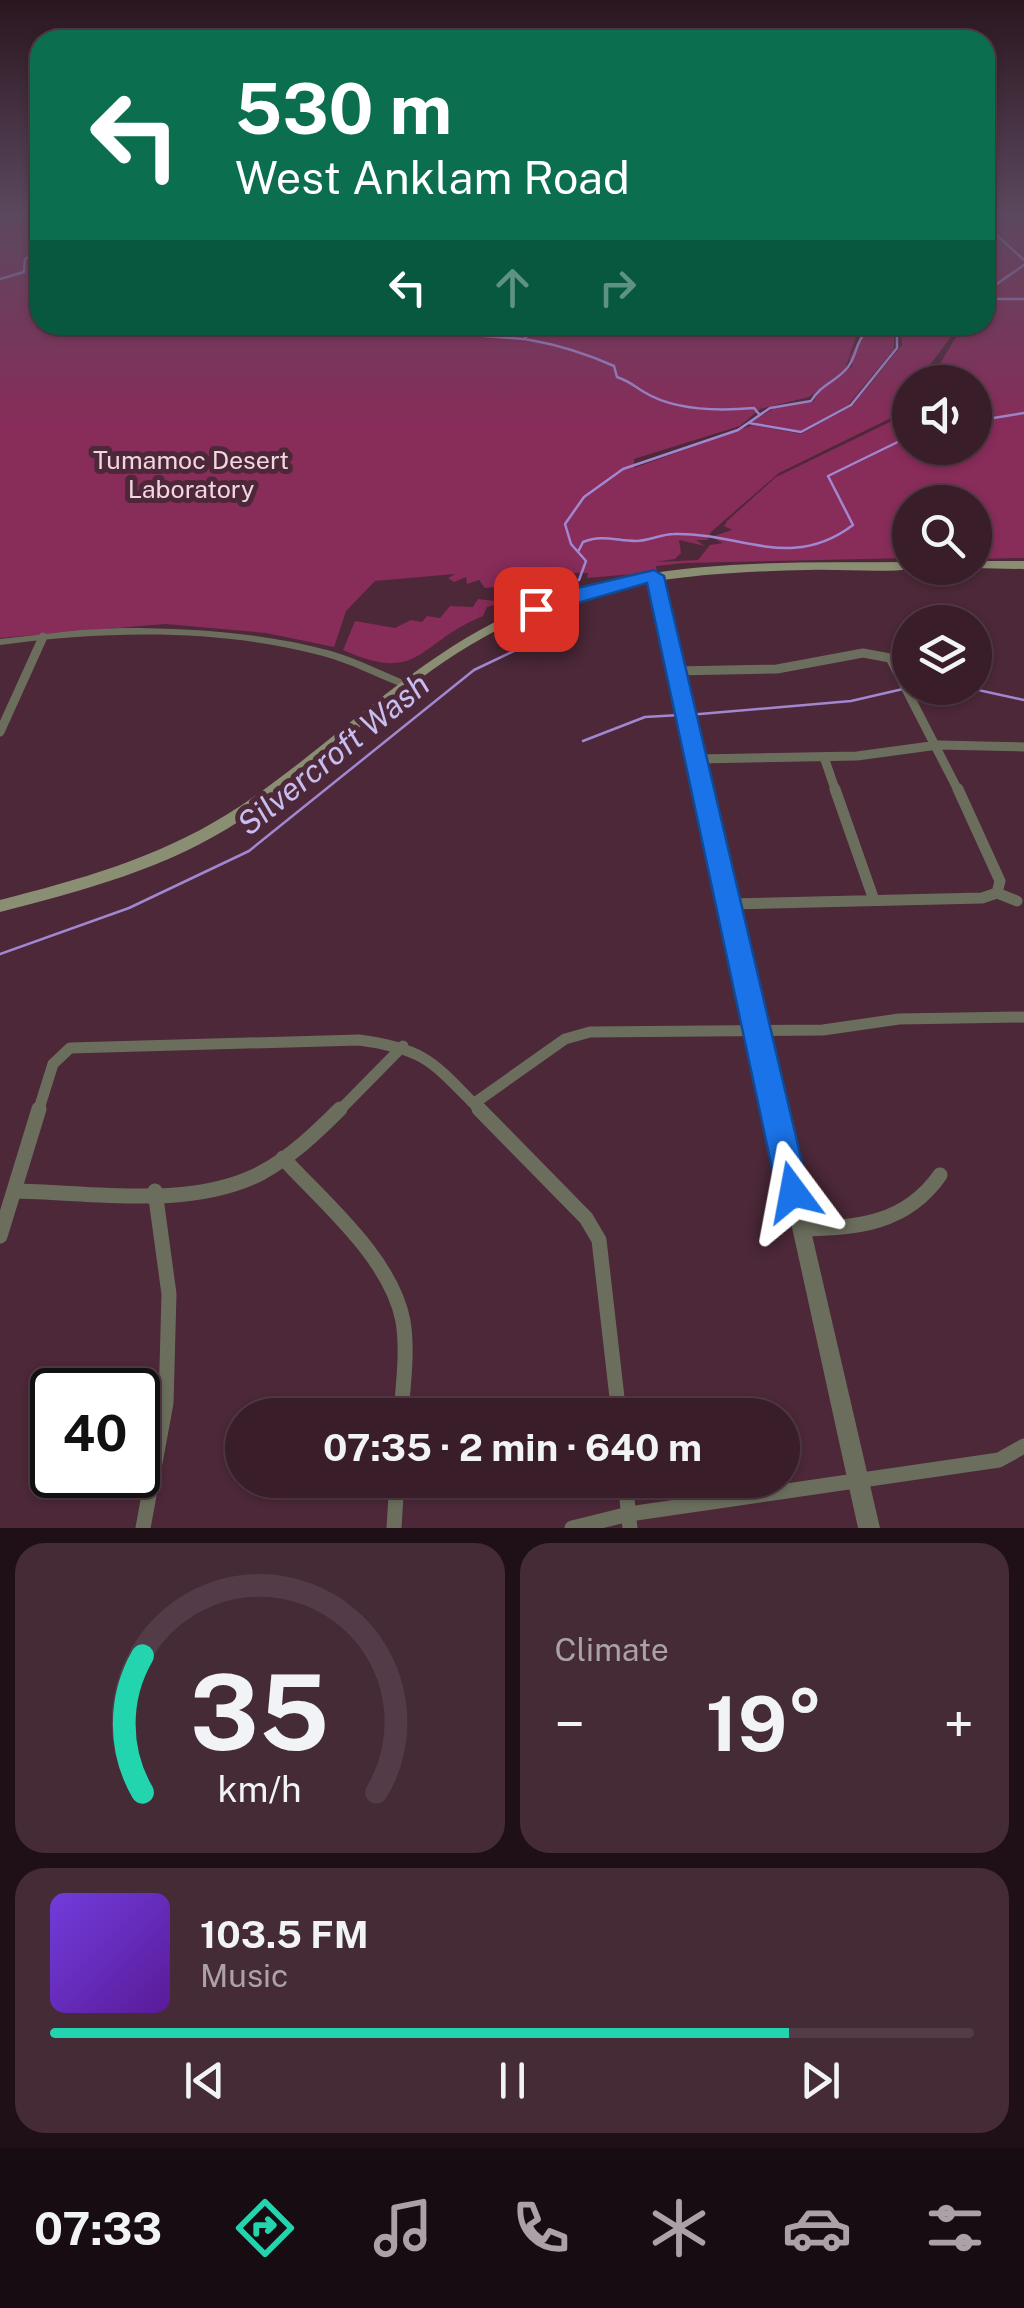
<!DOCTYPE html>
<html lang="en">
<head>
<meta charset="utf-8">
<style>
  :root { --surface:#391e2a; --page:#442b36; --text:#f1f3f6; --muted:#aba2a8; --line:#533c47; --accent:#22d5af }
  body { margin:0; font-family:"Public Sans",sans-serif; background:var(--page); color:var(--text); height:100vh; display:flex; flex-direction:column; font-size:38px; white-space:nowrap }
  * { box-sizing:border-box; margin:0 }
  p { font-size:32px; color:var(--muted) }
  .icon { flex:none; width:55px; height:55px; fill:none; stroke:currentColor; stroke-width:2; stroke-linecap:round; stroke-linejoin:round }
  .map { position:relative; height:1528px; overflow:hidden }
  .drawer { display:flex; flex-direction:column; gap:15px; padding:15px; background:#1f1017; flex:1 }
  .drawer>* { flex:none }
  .guide { position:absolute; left:30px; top:30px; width:965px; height:305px; border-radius:30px; box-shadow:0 2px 8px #0004,0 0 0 2px var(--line); background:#0b6e4f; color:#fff; overflow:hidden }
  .tools { position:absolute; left:892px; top:365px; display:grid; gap:20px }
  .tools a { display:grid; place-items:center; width:100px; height:100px; border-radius:50%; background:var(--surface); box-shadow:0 2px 8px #0004,0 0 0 2px var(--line); font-size:50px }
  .speed { position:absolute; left:30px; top:1368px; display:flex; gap:20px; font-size:50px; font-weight:700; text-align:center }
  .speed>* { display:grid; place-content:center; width:130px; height:130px; border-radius:50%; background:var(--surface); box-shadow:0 2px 8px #0004,0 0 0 2px var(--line); line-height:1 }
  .speed .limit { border:5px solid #111; border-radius:15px; background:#fff; color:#111 }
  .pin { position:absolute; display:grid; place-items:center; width:85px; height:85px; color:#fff; margin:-42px; border-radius:20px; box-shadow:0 5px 15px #0006 }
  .me { position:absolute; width:110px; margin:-55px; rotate:347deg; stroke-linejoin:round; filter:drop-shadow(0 0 8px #0008) }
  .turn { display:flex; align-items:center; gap:35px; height:210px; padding:0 40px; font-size:45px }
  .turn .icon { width:130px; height:130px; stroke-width:2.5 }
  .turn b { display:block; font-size:70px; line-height:85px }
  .lanes { display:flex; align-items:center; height:95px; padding:0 40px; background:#0003; justify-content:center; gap:50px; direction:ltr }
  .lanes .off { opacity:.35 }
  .big { font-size:75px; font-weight:700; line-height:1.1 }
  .drawer .card { flex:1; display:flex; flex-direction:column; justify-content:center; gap:15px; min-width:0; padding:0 35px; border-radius:30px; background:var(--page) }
  .drawer .dial { align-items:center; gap:0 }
  .dial svg { height:260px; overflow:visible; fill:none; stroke:var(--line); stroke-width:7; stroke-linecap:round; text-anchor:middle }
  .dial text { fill:var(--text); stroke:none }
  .song { display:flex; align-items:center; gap:30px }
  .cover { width:120px; height:120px; border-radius:15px; background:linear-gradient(135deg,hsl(260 70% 55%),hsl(270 70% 35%)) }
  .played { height:10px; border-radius:5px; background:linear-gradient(90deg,var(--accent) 80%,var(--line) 80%) }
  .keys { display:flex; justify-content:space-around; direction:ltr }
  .heat { display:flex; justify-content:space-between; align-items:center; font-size:55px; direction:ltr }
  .drawer .tiles { flex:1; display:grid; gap:15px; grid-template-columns:1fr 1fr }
  .card:last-child { grid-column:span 2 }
  .trip { position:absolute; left:225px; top:1398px; width:575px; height:100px; border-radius:50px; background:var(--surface); box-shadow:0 2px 8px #0004,0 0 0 2px var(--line); font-weight:700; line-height:100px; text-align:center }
  .tabs { display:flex; height:160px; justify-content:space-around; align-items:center; background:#170c11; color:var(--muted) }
  .tabs .icon { width:70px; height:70px }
  .tabs .current { color:var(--accent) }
  .tabs b { font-size:45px; color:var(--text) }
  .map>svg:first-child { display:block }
  .green { fill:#882c5a }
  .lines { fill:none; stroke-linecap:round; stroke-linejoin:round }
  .stream { stroke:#a187d0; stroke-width:2.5 }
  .minor-far2 { stroke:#6c6e5d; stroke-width:9 }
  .minor-far1 { stroke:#6c6e5d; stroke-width:11 }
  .minor { stroke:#6c6e5d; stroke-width:15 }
  .tertiary { fill:#6c6e5d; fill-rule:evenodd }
  .secondary { fill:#8a8e72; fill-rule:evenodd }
  .route { fill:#1a73e8; stroke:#114b97; stroke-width:2.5 }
  .labels { text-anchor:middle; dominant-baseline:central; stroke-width:10; stroke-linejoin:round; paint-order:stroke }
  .far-park-label { font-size:25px; fill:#f2d5e0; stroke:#4c2838 }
  .water-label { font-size:32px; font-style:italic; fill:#c7bdf1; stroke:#4c2838 }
</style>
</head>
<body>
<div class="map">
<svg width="1024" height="1528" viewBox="0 0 1024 1528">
  <rect width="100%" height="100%" fill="#4c2838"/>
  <!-- green -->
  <path class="green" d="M0 214H40V325H869L856 337 845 369 809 397 760 409 740 426 634 459V468L753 425 801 434 853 405 902 345 900 325H960L917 382H910L908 399 891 418 779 473 711 532 707 540H696L705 546 679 540 681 553 675 559 655 562 698 560 710 545 723 543 711 537 732 530 724 526 727 521 776 477 892 421 910 405V448H975V393L987 391H975V382H920L940 364 963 325H985V214H1024V558L975 559V502H910V558L685 563 656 566 657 572 587 578 588 573H566L572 582 553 579 562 577 560 573 524 574 525 585 509 601 487 607 483 616C418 642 421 685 343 650L355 621 395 628 411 620 422 622 427 616 440 618 450 606 473 607 478 599 495 601 506 586 485 588 479 580 467 584 466 577 454 582 448 578 455 574 375 581 346 611 334 647 266 633 165 624 0 638Z
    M875 325 894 329V349L848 405 801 431 752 422 774 408 813 402 820 389 853 366 849 359 862 334Z"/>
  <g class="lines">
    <!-- stream -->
    <path class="stream" d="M988 214 989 228 1024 260
      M0 279 24 272 25 259 40 250
      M985 292 1024 265
      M985 299H1024
      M453 325C473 341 506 335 530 340 559 345 587 354 614 366L617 377C629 381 634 386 644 392 675 411 720 411 754 408L759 414
      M525 338 536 325
      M975 421 1024 413
      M749 423 801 432 851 405 897 348V325
      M578 552 583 542C602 534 617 541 636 541 649 541 661 534 674 534 740 532 791 572 853 525L828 476 910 436
      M579 580 586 561 571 544 565 524 584 497 623 469 738 430 770 408 811 401C820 385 837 381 848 367 859 352 853 343 872 325
      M969 688 1024 700
      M688 715 851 701 903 689
      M583 741 645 717 680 715
      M0 954 129 908 249 851 474 670 535 641 565 617 566 608"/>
    <!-- minor-far2 -->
    <path class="minor-far2" d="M677 671 777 669 863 653 890 658 959 792
      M0 732 43 637
      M824 757 836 792
      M698 759 857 756 938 745 1024 747"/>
    <!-- minor-far1 -->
    <path class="minor-far1" d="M835 789 874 900
      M958 789 1000 881 997 893
      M997 893 1017 901
      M730 904 982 898 997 893
      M476 1102 565 1039 590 1032 823 1030 899 1019 1024 1017
      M38 1112 53 1064 70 1048 359 1040C428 1049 434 1064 482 1112
      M338 1112 403 1046"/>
    <!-- minor -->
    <path class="minor" d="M479 1109 586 1218 599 1240 619 1415
      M283 1158C324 1203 391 1258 403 1321 408 1352 403 1384 401 1415
      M14 1191C91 1192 190 1210 261 1173 291 1157 317 1132 340 1109
      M801 1229C857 1228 906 1224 940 1175
      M0 1236 39 1109
      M625 1480 630 1528
      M143 1528 166 1403 169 1294 155 1191
      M394 1528 397 1480
      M572 1528 629 1514 999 1460 1024 1446"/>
    <!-- tertiary -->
    <path class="tertiary" d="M654 573 659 576 880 1528H858L649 576Z
      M123 628C193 628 263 633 331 651 358 659 384 672 410 683L412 685 410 687H402C376 677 350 663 323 656 218 628 107 631 0 645V639L81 630Z"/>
    <!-- secondary -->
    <path class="secondary" d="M975 561H1024V569L971 568H975Z
      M910 562V568L914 569C880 573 843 569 808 570 711 572 615 579 525 617 417 662 337 756 241 820 169 868 82 891 0 912V900C78 880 157 858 226 815 324 754 403 665 509 615 632 556 777 563 910 562Z"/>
  </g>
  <!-- sky -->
  <linearGradient id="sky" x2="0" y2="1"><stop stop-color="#2a161f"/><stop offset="0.5" stop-color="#5b485e"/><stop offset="1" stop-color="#5b485e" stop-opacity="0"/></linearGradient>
  <rect width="1024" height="428" fill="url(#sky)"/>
  <!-- route -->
  <path class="route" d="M654 570 664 576 809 1192 804 1202 793 1206 782 1202 777 1192 647 583 536 615 526 609 573 589Z"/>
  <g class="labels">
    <!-- far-park labels -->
    <g class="far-park-label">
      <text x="191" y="460">Tumamoc Desert<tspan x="191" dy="29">Laboratory</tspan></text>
    </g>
    <!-- water labels -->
    <g class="water-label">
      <text transform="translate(333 754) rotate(-39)">Silvercroft Wash</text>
    </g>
  </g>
</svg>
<div class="tools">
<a><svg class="icon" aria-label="sound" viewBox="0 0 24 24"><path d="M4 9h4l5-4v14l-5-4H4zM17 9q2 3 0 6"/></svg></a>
<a><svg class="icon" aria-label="search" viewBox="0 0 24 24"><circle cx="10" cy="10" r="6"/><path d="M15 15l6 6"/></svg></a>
<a><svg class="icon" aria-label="layers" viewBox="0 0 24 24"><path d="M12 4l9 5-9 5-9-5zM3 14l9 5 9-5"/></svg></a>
</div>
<div class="speed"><div class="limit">40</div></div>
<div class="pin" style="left:536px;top:609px;background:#d93025"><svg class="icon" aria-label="arrive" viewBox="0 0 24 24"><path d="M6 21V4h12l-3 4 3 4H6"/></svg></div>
<svg class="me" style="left:793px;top:1192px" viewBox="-20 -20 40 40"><path d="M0-17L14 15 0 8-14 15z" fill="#1a73e8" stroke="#fff" stroke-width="4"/></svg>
<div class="trip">07:35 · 2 min · 640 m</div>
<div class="guide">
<div class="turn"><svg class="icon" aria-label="left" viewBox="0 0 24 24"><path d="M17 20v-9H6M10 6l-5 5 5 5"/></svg><div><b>530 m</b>West Anklam Road</div></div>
<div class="lanes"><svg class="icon" aria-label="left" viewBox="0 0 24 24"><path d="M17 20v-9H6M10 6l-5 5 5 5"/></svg><svg class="icon off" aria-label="ahead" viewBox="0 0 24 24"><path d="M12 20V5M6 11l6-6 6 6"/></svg><svg class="icon off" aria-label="right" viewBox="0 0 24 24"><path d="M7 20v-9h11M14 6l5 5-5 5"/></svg></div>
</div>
</div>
<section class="drawer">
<div class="tiles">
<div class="card dial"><svg viewBox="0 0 100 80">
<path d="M14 69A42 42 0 1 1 86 69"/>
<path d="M14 69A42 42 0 0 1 14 27" stroke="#22d5af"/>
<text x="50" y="56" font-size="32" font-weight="700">35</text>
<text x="50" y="72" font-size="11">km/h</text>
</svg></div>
<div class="card"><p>Climate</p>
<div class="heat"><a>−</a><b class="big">19°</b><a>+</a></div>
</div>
<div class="card">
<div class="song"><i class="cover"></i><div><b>103.5 FM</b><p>Music</p></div></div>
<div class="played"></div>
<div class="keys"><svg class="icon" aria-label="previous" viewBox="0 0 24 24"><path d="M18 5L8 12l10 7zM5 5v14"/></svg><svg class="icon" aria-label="pause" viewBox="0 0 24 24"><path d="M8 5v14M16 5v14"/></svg><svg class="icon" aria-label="next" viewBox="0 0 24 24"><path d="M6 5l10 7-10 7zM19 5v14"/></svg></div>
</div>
</div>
</section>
<nav class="tabs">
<b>07:33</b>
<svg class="icon current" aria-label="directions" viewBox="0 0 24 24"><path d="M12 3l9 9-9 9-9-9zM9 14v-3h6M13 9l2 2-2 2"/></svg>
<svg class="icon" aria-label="music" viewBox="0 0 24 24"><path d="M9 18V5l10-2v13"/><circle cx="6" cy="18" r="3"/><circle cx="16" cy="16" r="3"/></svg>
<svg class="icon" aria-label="phone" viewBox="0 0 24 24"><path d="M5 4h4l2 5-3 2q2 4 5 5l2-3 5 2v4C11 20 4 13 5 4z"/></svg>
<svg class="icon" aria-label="climate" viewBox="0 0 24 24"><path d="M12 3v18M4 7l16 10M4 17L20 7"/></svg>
<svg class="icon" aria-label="car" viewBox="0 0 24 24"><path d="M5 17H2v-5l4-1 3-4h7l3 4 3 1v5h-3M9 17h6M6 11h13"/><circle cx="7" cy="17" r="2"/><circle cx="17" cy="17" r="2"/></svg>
<svg class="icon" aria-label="filters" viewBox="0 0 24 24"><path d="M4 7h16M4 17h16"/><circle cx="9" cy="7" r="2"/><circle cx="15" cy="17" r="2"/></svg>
</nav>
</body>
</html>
